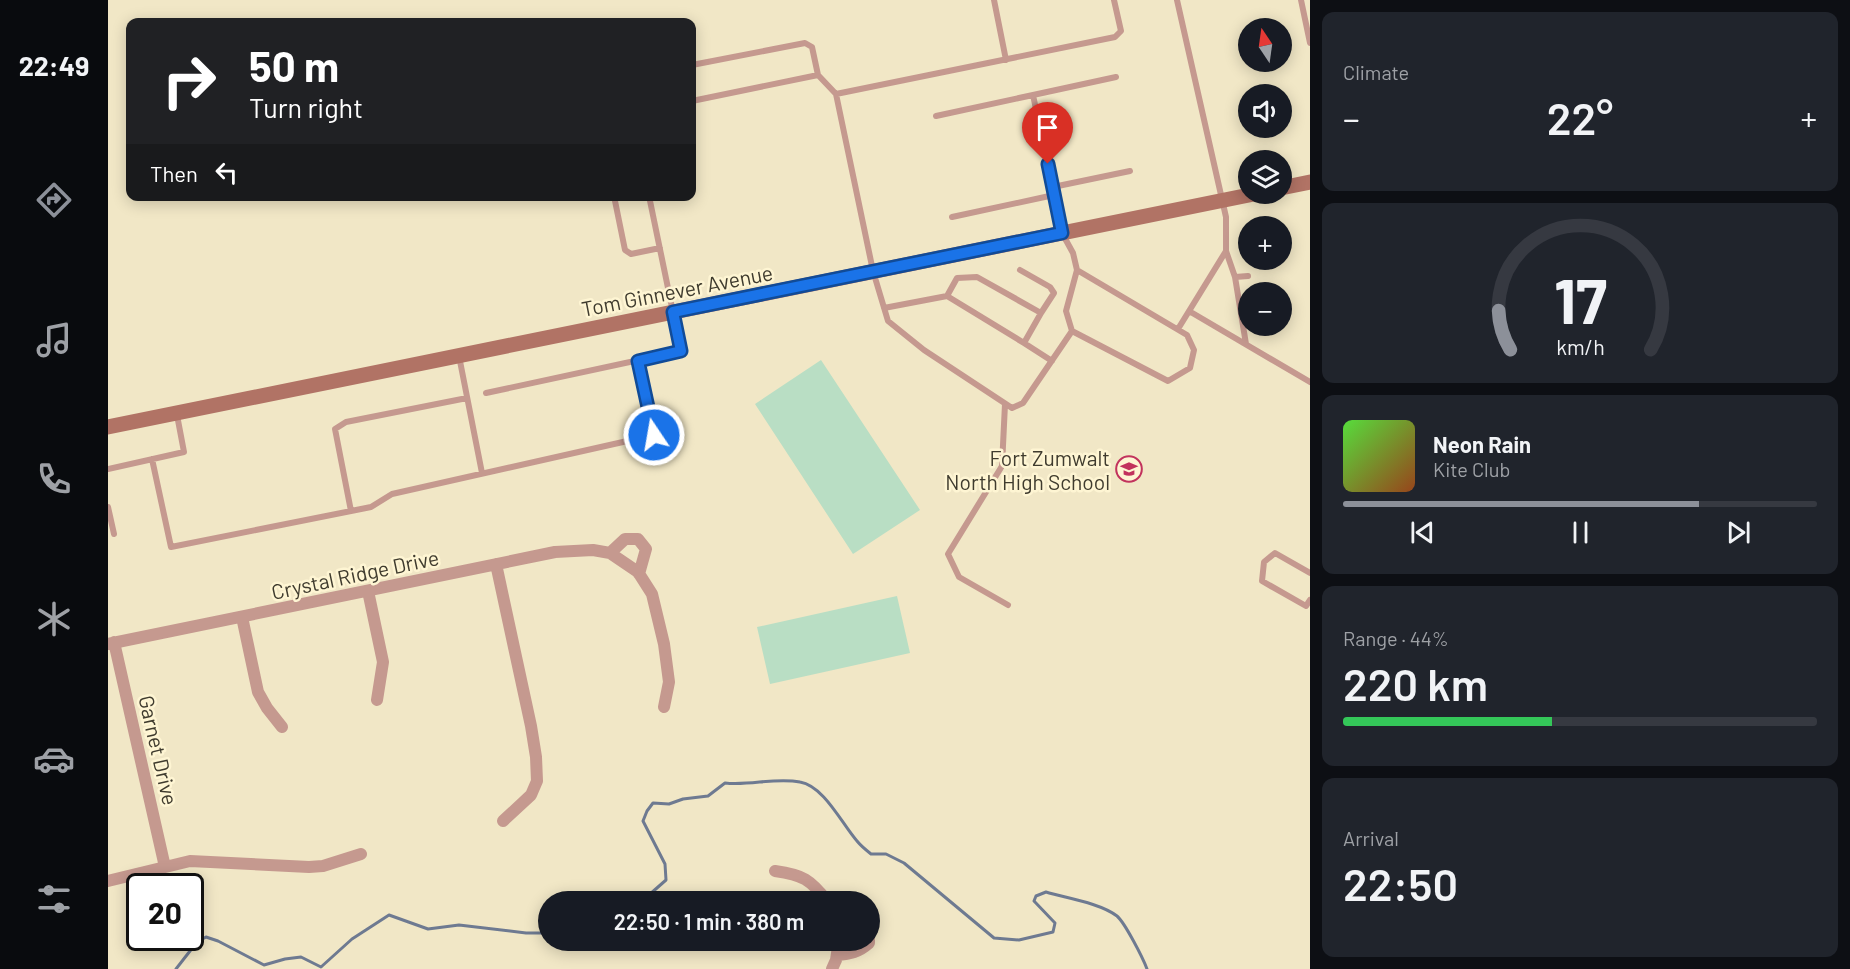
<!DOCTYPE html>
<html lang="en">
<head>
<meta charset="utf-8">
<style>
  :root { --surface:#171b24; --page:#20242c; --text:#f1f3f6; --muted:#9ea1a6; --line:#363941; --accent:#8c9099 }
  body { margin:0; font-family:Barlow,sans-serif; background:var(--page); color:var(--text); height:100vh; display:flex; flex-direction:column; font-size:22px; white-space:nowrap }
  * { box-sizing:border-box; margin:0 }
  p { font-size:20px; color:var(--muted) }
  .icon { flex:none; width:33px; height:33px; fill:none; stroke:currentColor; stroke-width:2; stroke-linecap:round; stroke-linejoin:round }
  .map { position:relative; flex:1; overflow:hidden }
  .sheet { display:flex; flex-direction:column; gap:12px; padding:12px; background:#0d0f14; width:540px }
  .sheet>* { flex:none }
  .guide { position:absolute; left:18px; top:18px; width:570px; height:183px; border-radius:12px; box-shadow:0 3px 15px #0003; background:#202124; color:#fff; overflow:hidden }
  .needle { width:39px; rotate:347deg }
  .buttons { position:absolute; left:1130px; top:18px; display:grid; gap:12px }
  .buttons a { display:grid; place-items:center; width:54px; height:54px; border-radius:50%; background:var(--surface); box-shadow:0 3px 15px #0003; font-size:30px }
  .speed { position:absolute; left:18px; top:873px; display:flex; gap:12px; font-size:30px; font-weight:700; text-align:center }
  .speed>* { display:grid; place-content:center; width:78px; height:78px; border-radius:50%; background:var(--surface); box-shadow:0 3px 15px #0003; line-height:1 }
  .speed .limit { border:3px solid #111; border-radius:9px; background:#fff; color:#111 }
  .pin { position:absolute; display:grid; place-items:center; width:51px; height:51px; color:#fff; margin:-62px -26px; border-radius:50% 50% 50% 0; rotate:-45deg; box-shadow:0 0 6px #0007 }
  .pin .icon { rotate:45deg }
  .me { position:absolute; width:66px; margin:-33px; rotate:348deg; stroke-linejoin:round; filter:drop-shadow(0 0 4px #0008) }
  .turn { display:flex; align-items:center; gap:21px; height:126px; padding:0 24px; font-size:27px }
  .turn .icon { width:78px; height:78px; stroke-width:2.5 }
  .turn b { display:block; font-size:42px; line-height:51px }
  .then { display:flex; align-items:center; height:57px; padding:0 24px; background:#0003; gap:12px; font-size:22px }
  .big { font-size:45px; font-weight:600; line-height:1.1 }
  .sheet .card { flex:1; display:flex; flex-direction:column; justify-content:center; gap:9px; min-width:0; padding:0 21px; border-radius:12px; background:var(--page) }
  .sheet .dial { align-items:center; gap:0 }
  .dial svg { height:156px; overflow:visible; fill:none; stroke:var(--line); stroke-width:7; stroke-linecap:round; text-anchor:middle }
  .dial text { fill:var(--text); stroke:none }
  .song { display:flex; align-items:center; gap:18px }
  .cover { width:72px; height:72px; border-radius:9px; background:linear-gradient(135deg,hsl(110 70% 55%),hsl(20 70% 35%)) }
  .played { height:6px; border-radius:3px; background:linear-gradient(90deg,var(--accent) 75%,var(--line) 75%) }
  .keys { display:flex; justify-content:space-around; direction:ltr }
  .heat { display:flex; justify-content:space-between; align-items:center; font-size:33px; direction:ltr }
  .charge { height:9px; border-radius:4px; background:linear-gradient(90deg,#34c759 44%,var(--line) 0) }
  .trip { position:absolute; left:430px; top:891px; width:342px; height:60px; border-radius:30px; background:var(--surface); box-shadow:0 3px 15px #0003; font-weight:600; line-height:60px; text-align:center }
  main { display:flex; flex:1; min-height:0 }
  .dock { display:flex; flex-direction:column; width:108px; justify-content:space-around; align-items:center; background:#090b0e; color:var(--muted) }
  .dock .icon { width:42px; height:42px }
  .dock .on { color:var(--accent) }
  .dock b { font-size:27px; color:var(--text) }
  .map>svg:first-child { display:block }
  .green { fill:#b9dec4 }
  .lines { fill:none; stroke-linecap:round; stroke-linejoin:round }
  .stream { stroke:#6e7a91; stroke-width:3 }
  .service { stroke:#c5998f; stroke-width:6 }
  .minor { stroke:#c5998f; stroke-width:12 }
  .secondary { stroke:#b17365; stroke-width:15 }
  .route-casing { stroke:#114b97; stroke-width:15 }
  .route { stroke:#1a73e8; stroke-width:10 }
  .labels { text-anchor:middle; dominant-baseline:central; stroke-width:5; stroke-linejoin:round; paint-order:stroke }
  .street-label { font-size:21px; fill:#3f3b2e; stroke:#fef5d3 }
  .poi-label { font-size:21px; fill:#3f3b2e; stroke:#fef5d3; text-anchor:end }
</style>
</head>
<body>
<main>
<nav class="dock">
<b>22:49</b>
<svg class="icon on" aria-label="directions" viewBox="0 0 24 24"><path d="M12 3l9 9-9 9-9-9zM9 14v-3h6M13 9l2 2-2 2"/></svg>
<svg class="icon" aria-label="music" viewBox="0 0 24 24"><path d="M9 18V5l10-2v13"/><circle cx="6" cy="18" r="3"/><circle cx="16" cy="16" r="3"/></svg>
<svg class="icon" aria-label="phone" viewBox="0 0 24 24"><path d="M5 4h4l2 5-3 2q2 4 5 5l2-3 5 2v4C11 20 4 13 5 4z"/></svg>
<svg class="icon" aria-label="climate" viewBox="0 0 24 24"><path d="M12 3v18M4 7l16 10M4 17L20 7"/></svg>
<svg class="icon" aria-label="car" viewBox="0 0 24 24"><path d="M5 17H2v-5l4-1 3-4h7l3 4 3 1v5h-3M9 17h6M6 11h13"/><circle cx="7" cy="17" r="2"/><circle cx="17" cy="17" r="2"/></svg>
<svg class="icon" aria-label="filters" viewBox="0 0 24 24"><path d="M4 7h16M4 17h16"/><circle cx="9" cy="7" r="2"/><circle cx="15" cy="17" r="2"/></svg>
</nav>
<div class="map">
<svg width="1202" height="969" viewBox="0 0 1202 969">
  <rect width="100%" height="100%" fill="#f1e7c6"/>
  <!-- green -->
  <path class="green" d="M713 360 812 510 745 554 647 404Z
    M789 596 802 653 662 684 649 627Z"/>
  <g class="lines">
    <!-- stream -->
    <path class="stream" d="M533 902 558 880 557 864 535 821 539 811 545 803 561 804 575 799 600 796 617 783C642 786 667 777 692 782 716 786 734 824 749 841 753 846 758 850 763 854H778L796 863 886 938 911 940 945 932 947 923 926 901 928 896 938 892C958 898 992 903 1009 916 1017 923 1035 958 1039 969
      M68 969 89 942 98 937 110 941 156 965 177 959 193 957 213 967 244 939 281 915 320 929 351 925 418 933H441"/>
    <!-- service -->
    <path class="service" d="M886 0 898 60
      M1069 0 1118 217V251
      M1193 0 1202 43
      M584 65 697 43 704 47 710 75 728 94 1007 37 1013 31 1006 0
      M728 94 765 271 780 321 816 350 904 408 915 403 964 331
      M925 95 1008 77
      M584 101 710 75
      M828 116 925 95 954 233 965 253 969 270 958 311 964 331 1060 381 1082 368 1086 350 1079 335 969 270
      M945 187 1022 171
      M506 196 517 250 523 254 552 248
      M844 217 946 195
      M1127 277 1140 276
      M839 296 916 343
      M776 308 839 296 849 278 869 277 933 313 946 293 942 287 912 270
      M1081 311 1202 382
      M933 313 916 343 944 361
      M1070 329 1118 251 1127 277 1138 344
      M351 356 374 473
      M378 393 573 351 541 196
      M897 404 894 466 840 554 851 577 900 605
      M44 459 63 547 263 507 284 494 546 435 530 361
      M0 469 76 452 69 415
      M0 507 6 534
      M243 511 227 429 238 422 359 398
      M1202 573 1167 553 1156 562 1154 581 1198 606 1202 600"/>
    <!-- minor -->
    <path class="minor" d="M502 553 517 539H530L538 549 531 574
      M388 564 423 726 428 757 429 781 423 795 395 821
      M260 591 275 662 269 700
      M134 617 150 692 159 708 174 727
      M6 642 57 867
      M0 644 447 552 485 550 502 553 530 572 544 594 556 644 561 682 556 707
      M667 871C695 875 702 879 720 902
      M0 881 82 861 201 867 215 866 253 854
      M729 955C742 954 751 952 761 943V940
      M724 969 728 960 731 940"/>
    <!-- secondary -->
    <path class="secondary" d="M1173 188 1202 182
      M0 427 1146 194"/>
  </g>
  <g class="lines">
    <!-- route casing -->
    <g class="route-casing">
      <path id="route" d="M546 435 530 361 573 351 565 312 954 233 940 164"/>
    </g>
    <!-- route -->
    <use href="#route" class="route"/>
  </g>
  <!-- icons -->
  <defs>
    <g id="school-ring" transform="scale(1.35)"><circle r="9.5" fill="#fef5d3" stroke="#c2335d" stroke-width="1.5"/><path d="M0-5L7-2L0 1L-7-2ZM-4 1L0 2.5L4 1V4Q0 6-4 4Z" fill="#c2335d"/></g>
  </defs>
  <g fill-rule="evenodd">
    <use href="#school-ring" x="1021" y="469"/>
  </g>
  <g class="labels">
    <!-- street labels -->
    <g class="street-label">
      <text transform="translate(569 290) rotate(-11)">Tom Ginnever Avenue</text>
      <text transform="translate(247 574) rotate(-12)">Crystal Ridge Drive</text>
      <text transform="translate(51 750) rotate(77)">Garnet Drive</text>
    </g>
    <!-- poi labels -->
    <g class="poi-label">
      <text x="1002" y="457">Fort Zumwalt<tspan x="1002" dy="24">North High School</tspan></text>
    </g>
  </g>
</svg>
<div class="buttons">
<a><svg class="needle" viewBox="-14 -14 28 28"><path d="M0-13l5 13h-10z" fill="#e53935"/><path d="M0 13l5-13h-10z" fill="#9ea1a6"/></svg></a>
<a><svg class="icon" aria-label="sound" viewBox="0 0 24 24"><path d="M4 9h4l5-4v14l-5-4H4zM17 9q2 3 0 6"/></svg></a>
<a><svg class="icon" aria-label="layers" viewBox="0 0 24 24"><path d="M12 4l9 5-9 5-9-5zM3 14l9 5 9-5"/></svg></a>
<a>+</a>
<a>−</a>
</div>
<div class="speed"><div class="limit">20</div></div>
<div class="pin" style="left:940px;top:164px;background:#d93025"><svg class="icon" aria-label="arrive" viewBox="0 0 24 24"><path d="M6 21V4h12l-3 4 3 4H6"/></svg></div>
<svg class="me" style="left:546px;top:435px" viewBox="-20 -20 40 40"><circle r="17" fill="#1a73e8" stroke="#fff" stroke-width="3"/><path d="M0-11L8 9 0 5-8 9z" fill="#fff"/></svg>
<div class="trip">22:50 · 1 min · 380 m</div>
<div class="guide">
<div class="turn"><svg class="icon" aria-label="right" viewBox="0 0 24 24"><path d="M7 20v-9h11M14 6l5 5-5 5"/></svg><div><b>50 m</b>Turn right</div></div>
<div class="then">Then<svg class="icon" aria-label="left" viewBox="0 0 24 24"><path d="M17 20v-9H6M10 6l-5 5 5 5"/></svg></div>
</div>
</div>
<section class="sheet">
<div class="card"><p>Climate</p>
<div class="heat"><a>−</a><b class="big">22°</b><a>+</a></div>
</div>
<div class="card dial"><svg viewBox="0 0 100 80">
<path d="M14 69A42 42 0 1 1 86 69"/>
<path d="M14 69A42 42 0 0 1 8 49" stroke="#8c9099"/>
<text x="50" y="56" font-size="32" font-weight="700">17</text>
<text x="50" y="72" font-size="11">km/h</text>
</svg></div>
<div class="card">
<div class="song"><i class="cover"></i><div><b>Neon Rain</b><p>Kite Club</p></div></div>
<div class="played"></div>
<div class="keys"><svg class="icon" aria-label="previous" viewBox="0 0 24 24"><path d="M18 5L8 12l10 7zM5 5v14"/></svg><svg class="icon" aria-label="pause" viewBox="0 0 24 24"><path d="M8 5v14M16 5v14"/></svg><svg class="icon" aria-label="next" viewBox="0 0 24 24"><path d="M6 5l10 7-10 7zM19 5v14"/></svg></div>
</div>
<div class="card"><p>Range · 44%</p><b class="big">220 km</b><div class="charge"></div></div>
<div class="card"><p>Arrival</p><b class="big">22:50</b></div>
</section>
</main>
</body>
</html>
